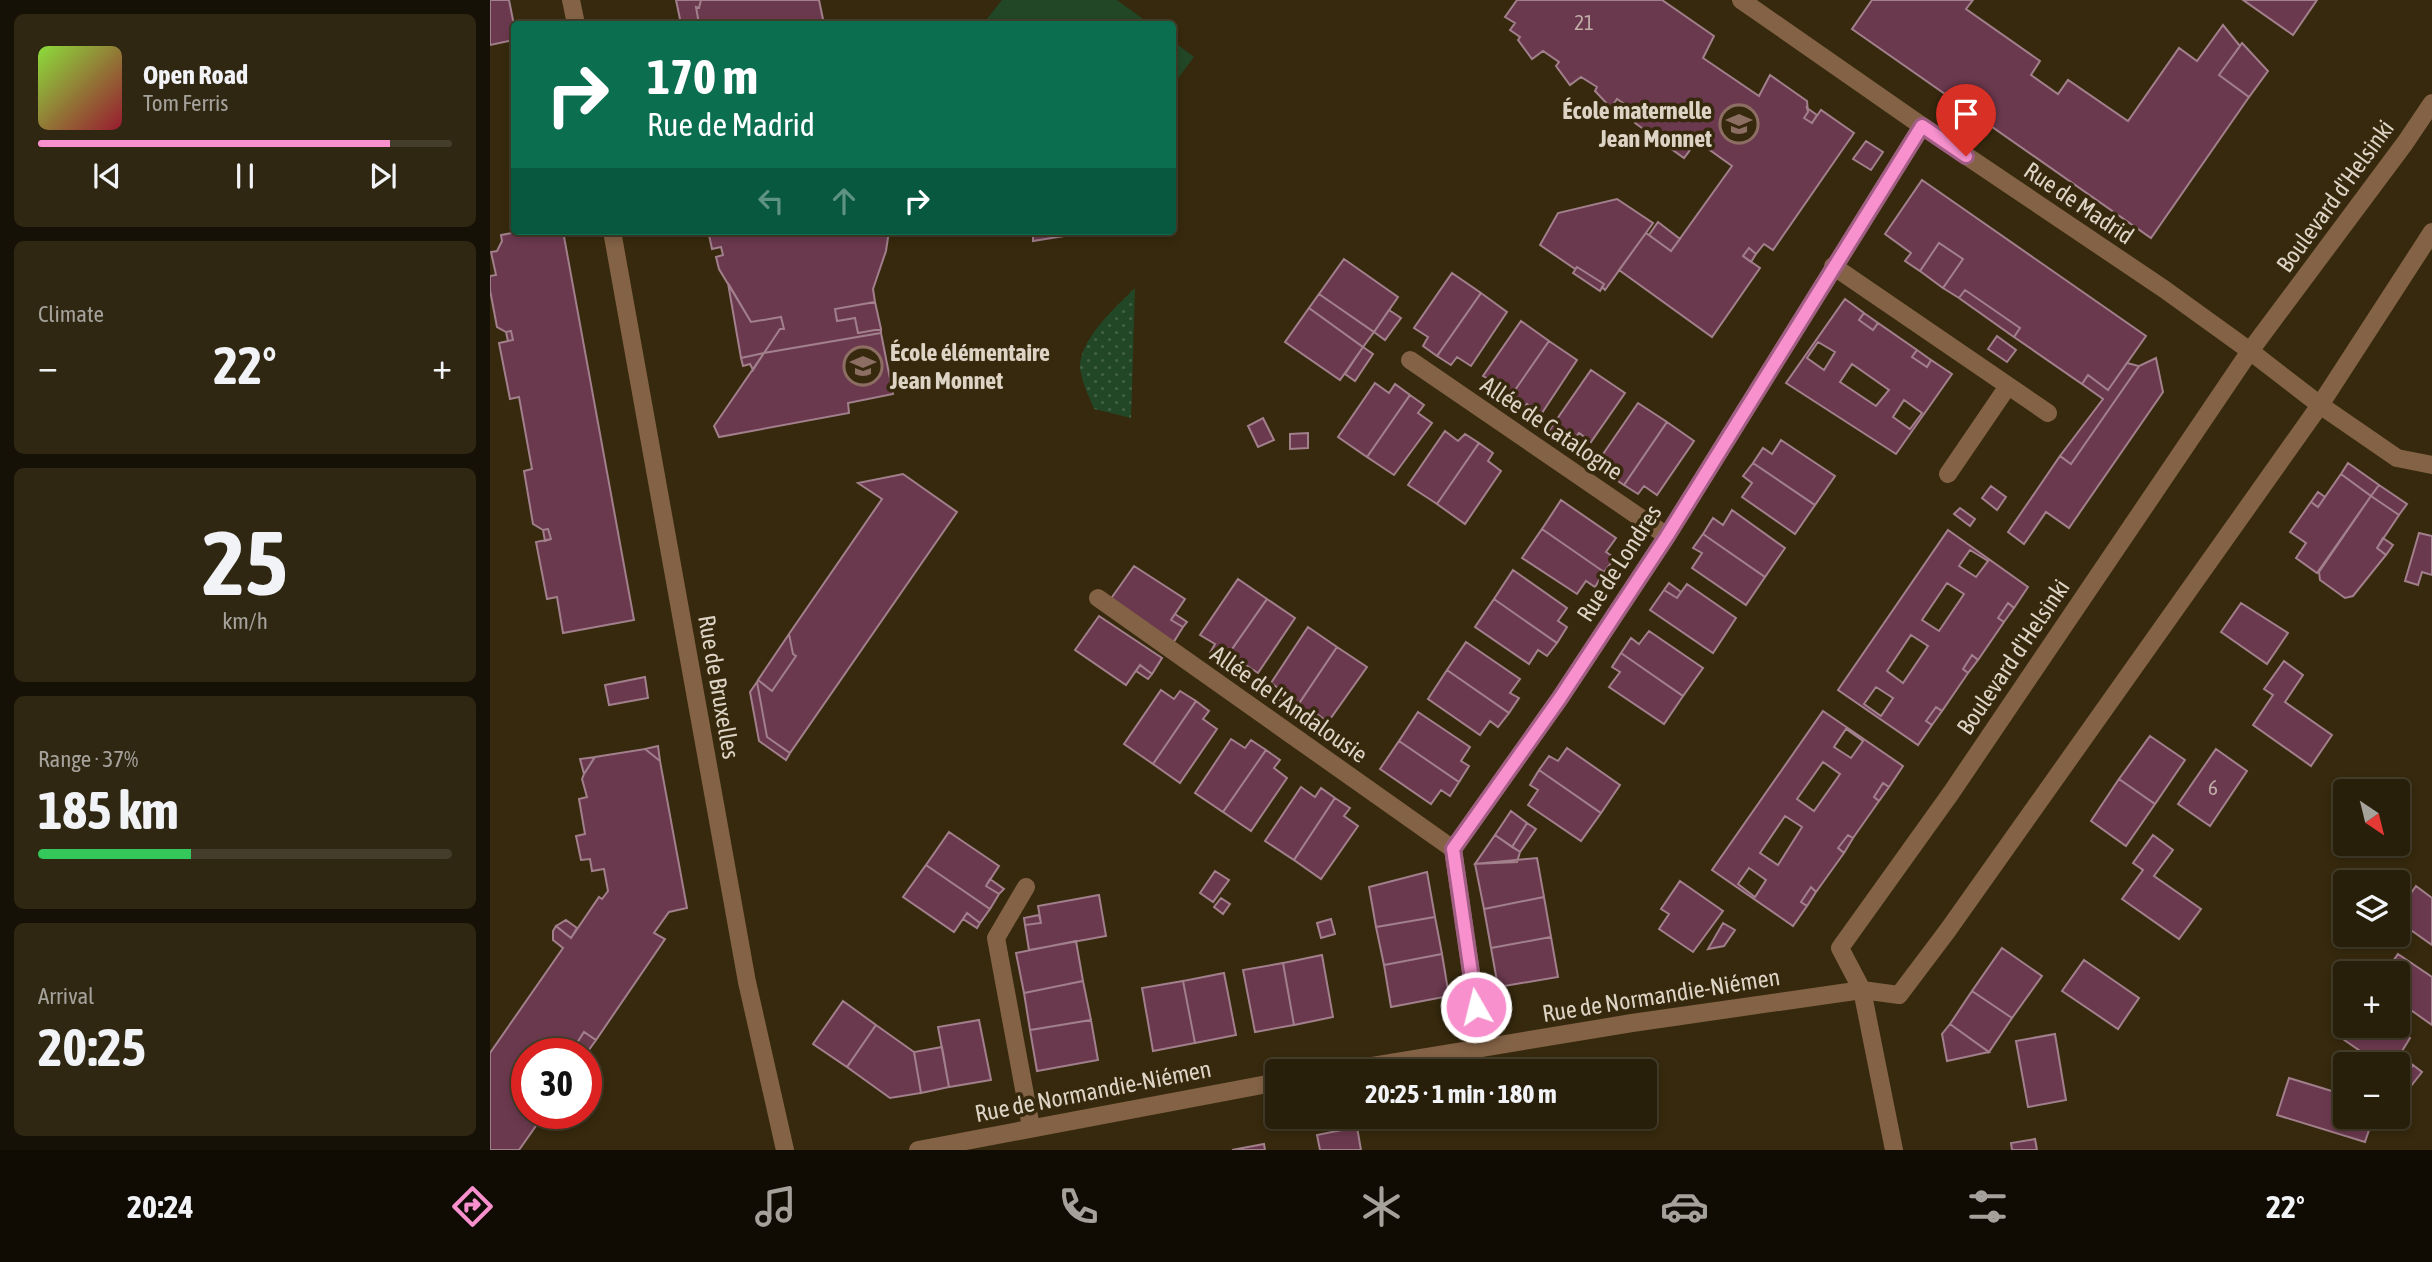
<!DOCTYPE html>
<html lang="en">
<head>
<meta charset="utf-8">
<style>
  :root { --surface:#281f0a; --page:#302713; --text:#f1f3f6; --muted:#a5a29c; --line:#443d2b; --accent:#f790cd }
  body { margin:0; font-family:"Asap Condensed",sans-serif; background:var(--page); color:var(--text); height:100vh; display:flex; flex-direction:column; font-size:26px; white-space:nowrap }
  * { box-sizing:border-box; margin:0 }
  p { font-size:23px; color:var(--muted) }
  .icon { flex:none; width:38px; height:38px; fill:none; stroke:currentColor; stroke-width:2; stroke-linecap:round; stroke-linejoin:round }
  .map { position:relative; flex:1; overflow:hidden }
  .drawer { display:flex; flex-direction:column; gap:14px; padding:14px; background:#161106; width:490px }
  .drawer>* { flex:none }
  .hud { position:absolute; left:21px; top:21px; width:665px; height:214px; border-radius:7px; box-shadow:0 4px 10px #0003,0 0 0 2px var(--line); background:#0b6e4f; color:#fff; overflow:hidden }
  .needle { width:46px; rotate:145deg }
  .controls { position:absolute; left:1843px; top:779px; display:grid; gap:14px }
  .controls a { display:grid; place-items:center; width:77px; height:77px; border-radius:7px; background:var(--surface); box-shadow:0 4px 10px #0003,0 0 0 2px var(--line); font-size:35px }
  .speed { position:absolute; left:21px; top:1038px; display:flex; gap:14px; font-size:35px; font-weight:700; text-align:center }
  .speed>* { display:grid; place-content:center; width:91px; height:91px; border-radius:50%; background:var(--surface); box-shadow:0 4px 10px #0003,0 0 0 2px var(--line); line-height:1 }
  .speed .limit { border:10px solid #d22; background:#fff; color:#111 }
  .pin { position:absolute; display:grid; place-items:center; width:60px; height:60px; color:#fff; margin:-72px -30px; border-radius:50% 50% 50% 0; rotate:-45deg; box-shadow:0 0 7px #0007 }
  .pin .icon { rotate:45deg }
  .me { position:absolute; width:77px; margin:-38px; rotate:352deg; stroke-linejoin:round; filter:drop-shadow(0 0 5px #0008) }
  .turn { display:flex; align-items:center; gap:24px; height:147px; padding:0 21px; font-size:32px }
  .turn .icon { width:91px; height:91px; stroke-width:2.5 }
  .turn b { display:block; font-size:49px; line-height:60px }
  .lanes { display:flex; align-items:center; height:66px; padding:0 21px; background:#0003; justify-content:center; gap:35px; direction:ltr }
  .lanes .off { opacity:.35 }
  .big { font-size:52px; font-weight:700; line-height:1.1 }
  .drawer .tile { flex:1; display:flex; flex-direction:column; justify-content:center; gap:10px; min-width:0; padding:0 24px; border-radius:10px; background:var(--page) }
  .drawer .dial { align-items:center; gap:0 }
  .dial b { font-size:91px; line-height:1 }
  .song { display:flex; align-items:center; gap:21px }
  .cover { width:84px; height:84px; border-radius:10px; background:linear-gradient(135deg,hsl(90 70% 55%),hsl(350 70% 35%)) }
  .played { height:7px; border-radius:4px; background:linear-gradient(90deg,var(--accent) 85%,var(--line) 85%) }
  .keys { display:flex; justify-content:space-around; direction:ltr }
  .heat { display:flex; justify-content:space-between; align-items:center; font-size:38px; direction:ltr }
  .charge { height:10px; border-radius:5px; background:linear-gradient(90deg,#34c759 37%,var(--line) 0) }
  .trip { position:absolute; left:775px; top:1059px; width:392px; height:70px; border-radius:7px; background:var(--surface); box-shadow:0 4px 10px #0003,0 0 0 2px var(--line); font-weight:700; line-height:70px; text-align:center }
  .tab-bar { display:flex; height:112px; justify-content:space-around; align-items:center; background:#100c04; color:var(--muted) }
  .tab-bar .icon { width:49px; height:49px }
  .tab-bar .selected { color:var(--accent) }
  .tab-bar b { font-size:32px; color:var(--text) }
  main { display:flex; flex:1; min-height:0 }
  .map>svg:first-child { display:block }
  .grass { fill:#224726 }
  .park { fill:url(#park-dots) }
  .building { fill:#6b394e; stroke:#a17f8b; stroke-width:2; fill-rule:evenodd }
  .lines { fill:none; stroke-linecap:round; stroke-linejoin:round }
  .minor { stroke:#836245; stroke-width:18 }
  .route-casing { stroke:#a15e85; stroke-width:18 }
  .route { stroke:#f790cd; stroke-width:12 }
  .labels { text-anchor:middle; dominant-baseline:central; stroke-width:7; stroke-linejoin:round; paint-order:stroke }
  .number-label { font-size:21px; fill:#c0ada7 }
  .poi-label { font-size:24px; font-weight:bold; fill:#ddd4c5; stroke:#36290d; text-anchor:end }
  .street-label { font-size:24px; fill:#ddd4c5; stroke:#36290d }
</style>
</head>
<body>
<main>
<section class="drawer">
<div class="tile">
<div class="song"><i class="cover"></i><div><b>Open Road</b><p>Tom Ferris</p></div></div>
<div class="played"></div>
<div class="keys"><svg class="icon" aria-label="previous" viewBox="0 0 24 24"><path d="M18 5L8 12l10 7zM5 5v14"/></svg><svg class="icon" aria-label="pause" viewBox="0 0 24 24"><path d="M8 5v14M16 5v14"/></svg><svg class="icon" aria-label="next" viewBox="0 0 24 24"><path d="M6 5l10 7-10 7zM19 5v14"/></svg></div>
</div>
<div class="tile"><p>Climate</p>
<div class="heat"><a>−</a><b class="big">22°</b><a>+</a></div>
</div>
<div class="tile dial"><b>25</b><p>km/h</p></div>
<div class="tile"><p>Range · 37%</p><b class="big">185 km</b><div class="charge"></div></div>
<div class="tile"><p>Arrival</p><b class="big">20:25</b></div>
</section>
<div class="map">
<svg width="1942" height="1150" viewBox="0 0 1942 1150">
  <defs>
    <pattern id="park-dots" width="8" height="8" patternUnits="userSpaceOnUse" patternTransform="scale(1.75)"><rect width="8" height="8" fill="#224726"/><path d="M2 2h.1M6 6h.1" fill="none" stroke="#426144" stroke-width="1.8" stroke-linecap="round"/></pattern>
  </defs>
  <rect width="100%" height="100%" fill="#36290d"/>
  <!-- grass -->
  <path class="grass" d="M512 0H627L660 24H493Z
    M683 41 704 57 683 85H682Z"/>
  <!-- park -->
  <path class="park" d="M645 288 641 418 604 409C600 398 593 386 591 373 584 344 626 307 645 288Z"/>
  <!-- building -->
  <path class="building" d="M0 0H19L24 25V40L0 45Z
    M186 0H211L209 8 206 7 209 24H191Z
    M211 0H329L334 24H209L206 7 209 8Z
    M1027 0H1172L1224 36 1213 58 1269 96 1280 75 1317 101 1318 112 1314 118 1322 123 1331 110 1364 133 1283 250 1274 244 1266 254 1259 248 1253 256 1270 268 1222 337 1129 270 1156 233 1181 251 1242 166 1207 141 1194 158 1145 123 1150 115 1127 99 1121 108 1105 91 1107 87 1091 77 1080 85 1066 66 1069 62 1053 51 1042 59 1028 40 1030 37 1020 30 1025 23 1015 17Z
    M1382 0H1483L1476 9 1550 61 1541 75 1568 94 1578 80 1638 121 1689 48 1707 61 1733 25 1750 46 1729 75 1759 97 1661 238 1362 29Z
    M1753 0H1827L1803 35Z
    M1752 43 1778 71 1759 97 1729 75Z
    M1317 108 1327 115 1322 123 1314 118 1318 112Z
    M1376 141 1393 152 1381 170 1363 159Z
    M1432 180 1656 336 1618 390 1598 375 1592 384 1524 337 1530 328 1475 290 1469 298 1453 288 1473 259 1449 243 1430 271 1415 261 1421 253 1395 234Z
    M1127 199 1163 223 1115 290 1112 287 1114 284 1087 267 1085 269 1050 245 1068 213Z
    M1168 222 1190 239 1181 251 1159 235Z
    M33 231H73L144 620 73 633 67 597 57 599 46 542 61 539 58 529 53 530 43 524 34 471 42 469 29 397 20 399 9 343 23 340 21 331 16 332 7 327 0 290V276L6 275 1 252 7 251 12 241 11 235Z
    M228 231H399L396 251 383 289 385 302 345 309 347 321 365 318 368 333 391 329V333L274 353 290 329H294L291 317 261 322 229 269 226 257 233 255 231 247 222 249 219 235Z
    M543 231H605L543 241Z
    M1449 243 1473 259 1453 288 1430 271Z
    M1259 248 1266 254 1261 262 1253 256Z
    M854 259 908 297 884 332 829 294Z
    M1087 267 1114 284 1110 291 1083 273Z
    M962 273 991 293 947 356 933 346 938 337 924 328Z
    M238 283 261 322 291 317 294 329H290L274 353 251 358Z
    M1475 290 1530 328 1524 337 1469 298Z
    M991 293 1017 312 981 366 967 357 961 365 947 356Z
    M829 294 884 332 873 347 819 308Z
    M1355 299 1374 313 1369 320 1383 330 1388 323 1427 350 1422 357 1437 367 1441 360 1462 374 1406 454 1296 383ZM1328 342 1345 352 1334 370 1317 358ZM1362 364 1399 390 1386 406 1350 382ZM1414 400 1432 413 1420 429 1403 417Z
    M385 302 391 329 368 333 365 318 347 321 345 309Z
    M819 308 873 347 850 380 795 342Z
    M899 310 911 318 895 340 884 332Z
    M1374 313 1388 323 1383 330 1369 320Z
    M1031 321 1059 341 1016 403 1002 394 1007 384 993 376Z
    M21 331 23 340 18 341 16 332Z
    M391 333 403 394 358 403 359 413 229 437 224 426 274 353Z
    M1507 336 1526 350 1517 362 1498 349Z
    M1059 341 1087 360 1050 416 1037 404 1030 413 1016 403Z
    M873 347 883 354 865 381 855 374Z
    M1427 350 1441 360 1437 367 1422 357Z
    M274 353 263 370 260 364 253 366 251 358Z
    M1666 358 1673 392 1579 528 1556 512 1534 544 1518 532 1570 456 1581 464 1649 366Z
    M1637 363 1649 366 1581 464 1570 456 1613 399 1592 384 1598 375 1618 390Z
    M1101 370 1135 393 1101 442 1089 433 1079 446 1058 432Z
    M885 383 899 393 905 384 920 395 877 457 848 437Z
    M920 395 934 405 928 413 942 423 904 475 877 457Z
    M1148 403 1177 422 1134 485 1119 475 1125 467 1111 457Z
    M773 418 784 440 768 447 758 426Z
    M1177 422 1204 441 1167 495 1154 486 1148 494 1134 485Z
    M955 431 968 441 975 434 989 443 947 504 918 485Z
    M818 433V448L800 449V434Z
    M1291 440 1345 476 1325 505 1263 463 1273 448 1282 454Z
    M989 443 1003 453 998 461 1011 471 975 524 947 504Z
    M1263 463 1325 505 1305 534 1252 497 1262 483 1253 476Z
    M1858 463 1889 485 1881 496 1851 474Z
    M413 474 467 512 300 753 277 737 267 682 268 680 282 691 306 656 303 654 299 634 392 499 368 483Z
    M1851 474 1881 496 1827 573 1806 558 1816 543 1800 532 1821 502 1828 507Z
    M1889 485 1917 504 1909 515 1881 496Z
    M1501 486 1516 497 1507 510 1492 498Z
    M1828 492 1835 497 1828 507 1821 502Z
    M1881 496 1909 515 1887 548 1896 555 1863 596 1855 598 1830 580 1829 572Z
    M1071 500 1126 538 1116 552 1125 558 1114 572 1052 529Z
    M1470 508 1485 519 1480 526 1464 514Z
    M1242 510 1295 548 1275 577 1213 534 1223 518 1233 525Z
    M58 529 61 539 55 541 53 530Z
    M1052 529 1114 572 1105 587 1096 581 1087 594 1032 558Z
    M1458 530 1538 587 1524 608 1518 603 1508 618 1514 622 1488 660 1482 655 1473 669 1478 673 1452 711 1446 707 1436 721 1442 725 1428 745 1348 690ZM1480 550 1498 561 1486 577 1469 566ZM1457 583 1474 594 1449 631 1432 620ZM1421 635 1438 646 1413 683 1397 671ZM1386 687 1403 698 1391 716 1374 704Z
    M1929 533 1942 536V575L1932 572 1928 585 1915 581Z
    M1213 534 1275 577 1256 605 1202 568 1212 553 1203 548Z
    M1893 538 1903 545 1896 555 1887 548Z
    M644 566 695 599 681 620 693 627 683 643 620 600Z
    M1023 570 1077 608 1068 621 1077 627 1067 643 1004 599Z
    M748 579 777 599 733 662 720 653 725 644 710 635Z
    M1179 583 1191 592 1187 598 1174 590Z
    M1197 584 1246 618 1223 653 1160 610 1174 590 1187 598Z
    M777 599 805 618 768 673 754 664 749 672 733 662Z
    M1004 599 1067 643 1057 656 1048 650 1039 664 985 627Z
    M1518 603 1524 608 1514 622 1508 618Z
    M1751 603 1798 633 1777 664 1731 632Z
    M685 614 697 622 693 627 681 620Z
    M609 616 672 658 662 674 650 665 636 685 585 650Z
    M818 627 847 647 804 711 789 700 794 692 781 683Z
    M1159 631 1213 668 1193 696 1131 653 1141 638 1149 644Z
    M299 634 303 654 306 656 282 691 268 680Z
    M976 642 1030 679 1020 693 1029 698 1019 713 957 670Z
    M847 647 877 667 838 722 824 712 818 720 804 711Z
    M1131 653 1193 696 1174 724 1119 687 1130 672 1122 667Z
    M1482 655 1488 660 1478 673 1473 669Z
    M1794 661 1813 675 1795 702 1842 735 1821 766 1763 725 1783 695 1774 689Z
    M650 665 662 674 658 679 646 671Z
    M957 670 1019 713 1008 727 1000 721 990 735 938 699Z
    M155 677 158 698 119 705 115 685Z
    M267 682 277 737 300 753 296 760 269 741 260 692Z
    M671 690 684 699 690 691 706 701 663 764 634 744Z
    M706 701 719 711 713 719 727 729 690 783 663 764Z
    M1446 707 1452 711 1442 725 1436 721Z
    M1333 711 1413 766 1399 787 1393 783 1384 797 1389 801 1363 838 1358 835 1348 848 1354 853 1326 892 1321 887 1311 902 1317 906 1303 926 1222 870ZM1356 729 1373 741 1361 758 1344 747ZM1333 762 1350 774 1324 811 1307 799ZM1295 816 1312 827 1288 865 1270 853ZM1259 868 1276 880 1265 897 1248 884Z
    M928 712 980 747 971 761 979 766 969 782 909 741Z
    M1660 736 1695 760 1665 804 1629 779Z
    M741 739 755 748 761 740 776 750 733 812 705 793Z
    M909 741 969 782 960 796 951 790 941 804 890 769Z
    M168 746 170 761 155 749Z
    M1077 748 1130 785 1111 813 1049 770 1059 756 1068 761Z
    M155 749 170 761 197 908 179 912 164 933 175 939 106 1040 94 1032 80 1054H37V1113H55L29 1150H0V1053L73 948 63 940V931L66 926 81 938 109 897 112 899 118 891 114 869 102 871 100 859 91 860 86 836 95 834 89 799 97 797 92 779 94 774 105 757Z
    M1726 749 1757 771 1720 826 1688 804Z
    M776 750 790 760 784 768 797 778 761 831 733 812Z
    M105 757 94 774 90 759Z
    M1049 770 1111 813 1091 841 1038 805 1048 790 1040 785Z
    M1629 779 1665 804 1636 846 1601 821Z
    M1393 783 1399 787 1389 801 1384 797Z
    M811 787 825 797 831 788 845 798 804 860 775 841Z
    M845 798 860 808 854 816 868 826 831 879 804 860Z
    M1021 811 1037 823 1022 847 1005 835Z
    M1037 823 1046 829 1030 852 1022 847Z
    M459 832 509 866 496 886 509 894 500 909 436 865Z
    M1005 835 1030 852 1027 862 985 864Z
    M1358 835 1363 838 1354 853 1348 848Z
    M1663 835 1683 850 1664 876 1711 909 1689 939 1632 899 1653 870 1643 863Z
    M1047 858 1054 897 994 909 985 864Z
    M436 865 500 909 490 923 477 913 464 932 413 897Z
    M725 871 739 880 723 902 710 893Z
    M937 872 945 917 886 927 879 887Z
    M500 879 514 889 509 894 496 886Z
    M1190 881 1233 911 1203 952 1169 929 1179 914 1171 909Z
    M1926 886 1942 898V945L1908 921V912Z
    M1321 887 1326 892 1317 906 1311 902Z
    M609 895 616 936 539 950 535 925 551 923 548 906Z
    M1054 897 1061 937 1001 948 994 909Z
    M731 898 740 904 733 914 724 907Z
    M477 913 490 923 487 928 473 919Z
    M549 915 551 923 535 925 534 918Z
    M945 917 952 954 894 965 886 927Z
    M841 919 845 934 831 938 827 923Z
    M76 920 87 928 81 938 66 926Z
    M1233 923 1245 930 1234 946 1218 949Z
    M1061 937 1068 977 1008 987 1001 948Z
    M586 941 593 981 534 993 526 953Z
    M1512 948 1552 976 1522 1018 1482 991Z
    M952 954 959 996 901 1007 894 965Z
    M1908 954 1942 977V1025L1908 1001V973H1895Z
    M832 955 843 1017 804 1025 793 963Z
    M1594 960 1649 998 1628 1029 1572 991Z
    M793 963 804 1025 765 1032 753 970Z
    M734 973 746 1035 705 1043 693 981Z
    M593 981 601 1020 540 1030 534 993Z
    M693 981 705 1043 663 1051 652 988Z
    M1482 991 1522 1018 1499 1052 1460 1024Z
    M353 1001 386 1025 357 1067 323 1044Z
    M489 1020 501 1080 459 1087 448 1027Z
    M601 1020 608 1060 547 1071 540 1030Z
    M1460 1024 1499 1052 1457 1061 1452 1034Z
    M386 1025 424 1052 431 1093 400 1098 357 1067Z
    M1858 1026H1902L1920 1038 1909 1056 1923 1065 1912 1080 1908 1077V1064H1889L1850 1037Z
    M94 1032 106 1040 96 1054H80Z
    M1565 1034 1576 1100 1538 1107 1526 1041Z
    M452 1047 459 1087 431 1093 424 1052Z
    M1923 1065 1932 1072 1921 1086 1912 1080Z
    M1799 1078 1855 1095 1853 1115 1881 1124 1875 1142 1787 1115Z
    M867 1127 871 1150H830L827 1135Z
    M1545 1139 1547 1150H1522L1521 1143Z
    M774 1144 775 1150H742Z"/>
  <g class="lines">
    <!-- minor -->
    <path class="minor" d="M81 0 86 24
      M1251 0 1432 126 1674 289 1760 351 1830 405 1907 458 1942 465
      M122 231 257 982 295 1150
      M1343 266 1558 413
      M920 360 1177 536
      M1458 474 1518 386
      M608 598 963 849
      M536 887 506 938 541 1127
      M992 1048 963 849 1070 698 1177 536 1432 126
      M852 1071 1142 1023 1372 990 1409 995 1458 930 1830 405 1942 232
      M428 1150 788 1082
      M1404 1150 1372 990 1350 948 1461 793 1760 351 1915 143 1942 103"/>
  </g>
  <g class="lines">
    <!-- route casing -->
    <g class="route-casing">
      <path id="route" d="M986 1007 963 849 1070 698 1177 536 1432 126 1476 156"/>
    </g>
    <!-- route -->
    <use href="#route" class="route"/>
  </g>
  <!-- icons -->
  <defs>
    <g id="school-ring" transform="scale(2.0125)"><circle r="9.5" fill="#36290d" stroke="#8d6e63" stroke-width="1.5"/><path d="M0-5L7-2L0 1L-7-2ZM-4 1L0 2.5L4 1V4Q0 6-4 4Z" fill="#8d6e63"/></g>
  </defs>
  <g fill-rule="evenodd">
    <use href="#school-ring" x="1249" y="124"/>
    <use href="#school-ring" x="373" y="366"/>
  </g>
  <g class="labels">
    <!-- number labels -->
    <g class="number-label">
      <text x="1094" y="22">21</text>
      <text x="1723" y="787">6</text>
    </g>
    <!-- poi labels -->
    <g class="poi-label">
      <text x="1222" y="110">École maternelle<tspan x="1222" dy="28">Jean Monnet</tspan></text>
      <text x="400" y="352" text-anchor="start">École élémentaire<tspan x="400" dy="28">Jean Monnet</tspan></text>
    </g>
    <!-- street labels -->
    <g class="street-label">
      <text transform="translate(1845 196) rotate(-54)">Boulevard d'Helsinki</text>
      <text transform="translate(1589 203) rotate(34)">Rue de Madrid</text>
      <text transform="translate(1062 428) rotate(34)">Allée de Catalogne</text>
      <text transform="translate(1129 563) rotate(-57)">Rue de Londres</text>
      <text transform="translate(1523 657) rotate(-56)">Boulevard d'Helsinki</text>
      <text transform="translate(229 687) rotate(80)">Rue de Bruxelles</text>
      <text transform="translate(799 704) rotate(35)">Allée de l'Andalousie</text>
      <text transform="translate(1171 995) rotate(-9)">Rue de Normandie-Niémen</text>
      <text transform="translate(603 1091) rotate(-11)">Rue de Normandie-Niémen</text>
    </g>
  </g>
</svg>
<div class="controls">
<a><svg class="needle" viewBox="-14 -14 28 28"><path d="M0-13l5 13h-10z" fill="#e53935"/><path d="M0 13l5-13h-10z" fill="#a5a29c"/></svg></a>
<a><svg class="icon" aria-label="layers" viewBox="0 0 24 24"><path d="M12 4l9 5-9 5-9-5zM3 14l9 5 9-5"/></svg></a>
<a>+</a>
<a>−</a>
</div>
<div class="speed"><div class="limit">30</div></div>
<div class="pin" style="left:1476px;top:156px;background:#d93025"><svg class="icon" aria-label="arrive" viewBox="0 0 24 24"><path d="M6 21V4h12l-3 4 3 4H6"/></svg></div>
<svg class="me" style="left:986px;top:1007px" viewBox="-20 -20 40 40"><circle r="17" fill="#f790cd" stroke="#fff" stroke-width="3"/><path d="M0-11L8 9 0 5-8 9z" fill="#fff"/></svg>
<div class="trip">20:25 · 1 min · 180 m</div>
<div class="hud">
<div class="turn"><svg class="icon" aria-label="right" viewBox="0 0 24 24"><path d="M7 20v-9h11M14 6l5 5-5 5"/></svg><div><b>170 m</b>Rue de Madrid</div></div>
<div class="lanes"><svg class="icon off" aria-label="left" viewBox="0 0 24 24"><path d="M17 20v-9H6M10 6l-5 5 5 5"/></svg><svg class="icon off" aria-label="ahead" viewBox="0 0 24 24"><path d="M12 20V5M6 11l6-6 6 6"/></svg><svg class="icon" aria-label="right" viewBox="0 0 24 24"><path d="M7 20v-9h11M14 6l5 5-5 5"/></svg></div>
</div>
</div>
</main>
<nav class="tab-bar">
<b>20:24</b>
<svg class="icon selected" aria-label="directions" viewBox="0 0 24 24"><path d="M12 3l9 9-9 9-9-9zM9 14v-3h6M13 9l2 2-2 2"/></svg>
<svg class="icon" aria-label="music" viewBox="0 0 24 24"><path d="M9 18V5l10-2v13"/><circle cx="6" cy="18" r="3"/><circle cx="16" cy="16" r="3"/></svg>
<svg class="icon" aria-label="phone" viewBox="0 0 24 24"><path d="M5 4h4l2 5-3 2q2 4 5 5l2-3 5 2v4C11 20 4 13 5 4z"/></svg>
<svg class="icon" aria-label="climate" viewBox="0 0 24 24"><path d="M12 3v18M4 7l16 10M4 17L20 7"/></svg>
<svg class="icon" aria-label="car" viewBox="0 0 24 24"><path d="M5 17H2v-5l4-1 3-4h7l3 4 3 1v5h-3M9 17h6M6 11h13"/><circle cx="7" cy="17" r="2"/><circle cx="17" cy="17" r="2"/></svg>
<svg class="icon" aria-label="filters" viewBox="0 0 24 24"><path d="M4 7h16M4 17h16"/><circle cx="9" cy="7" r="2"/><circle cx="15" cy="17" r="2"/></svg>
<b>22°</b>
</nav>
</body>
</html>
